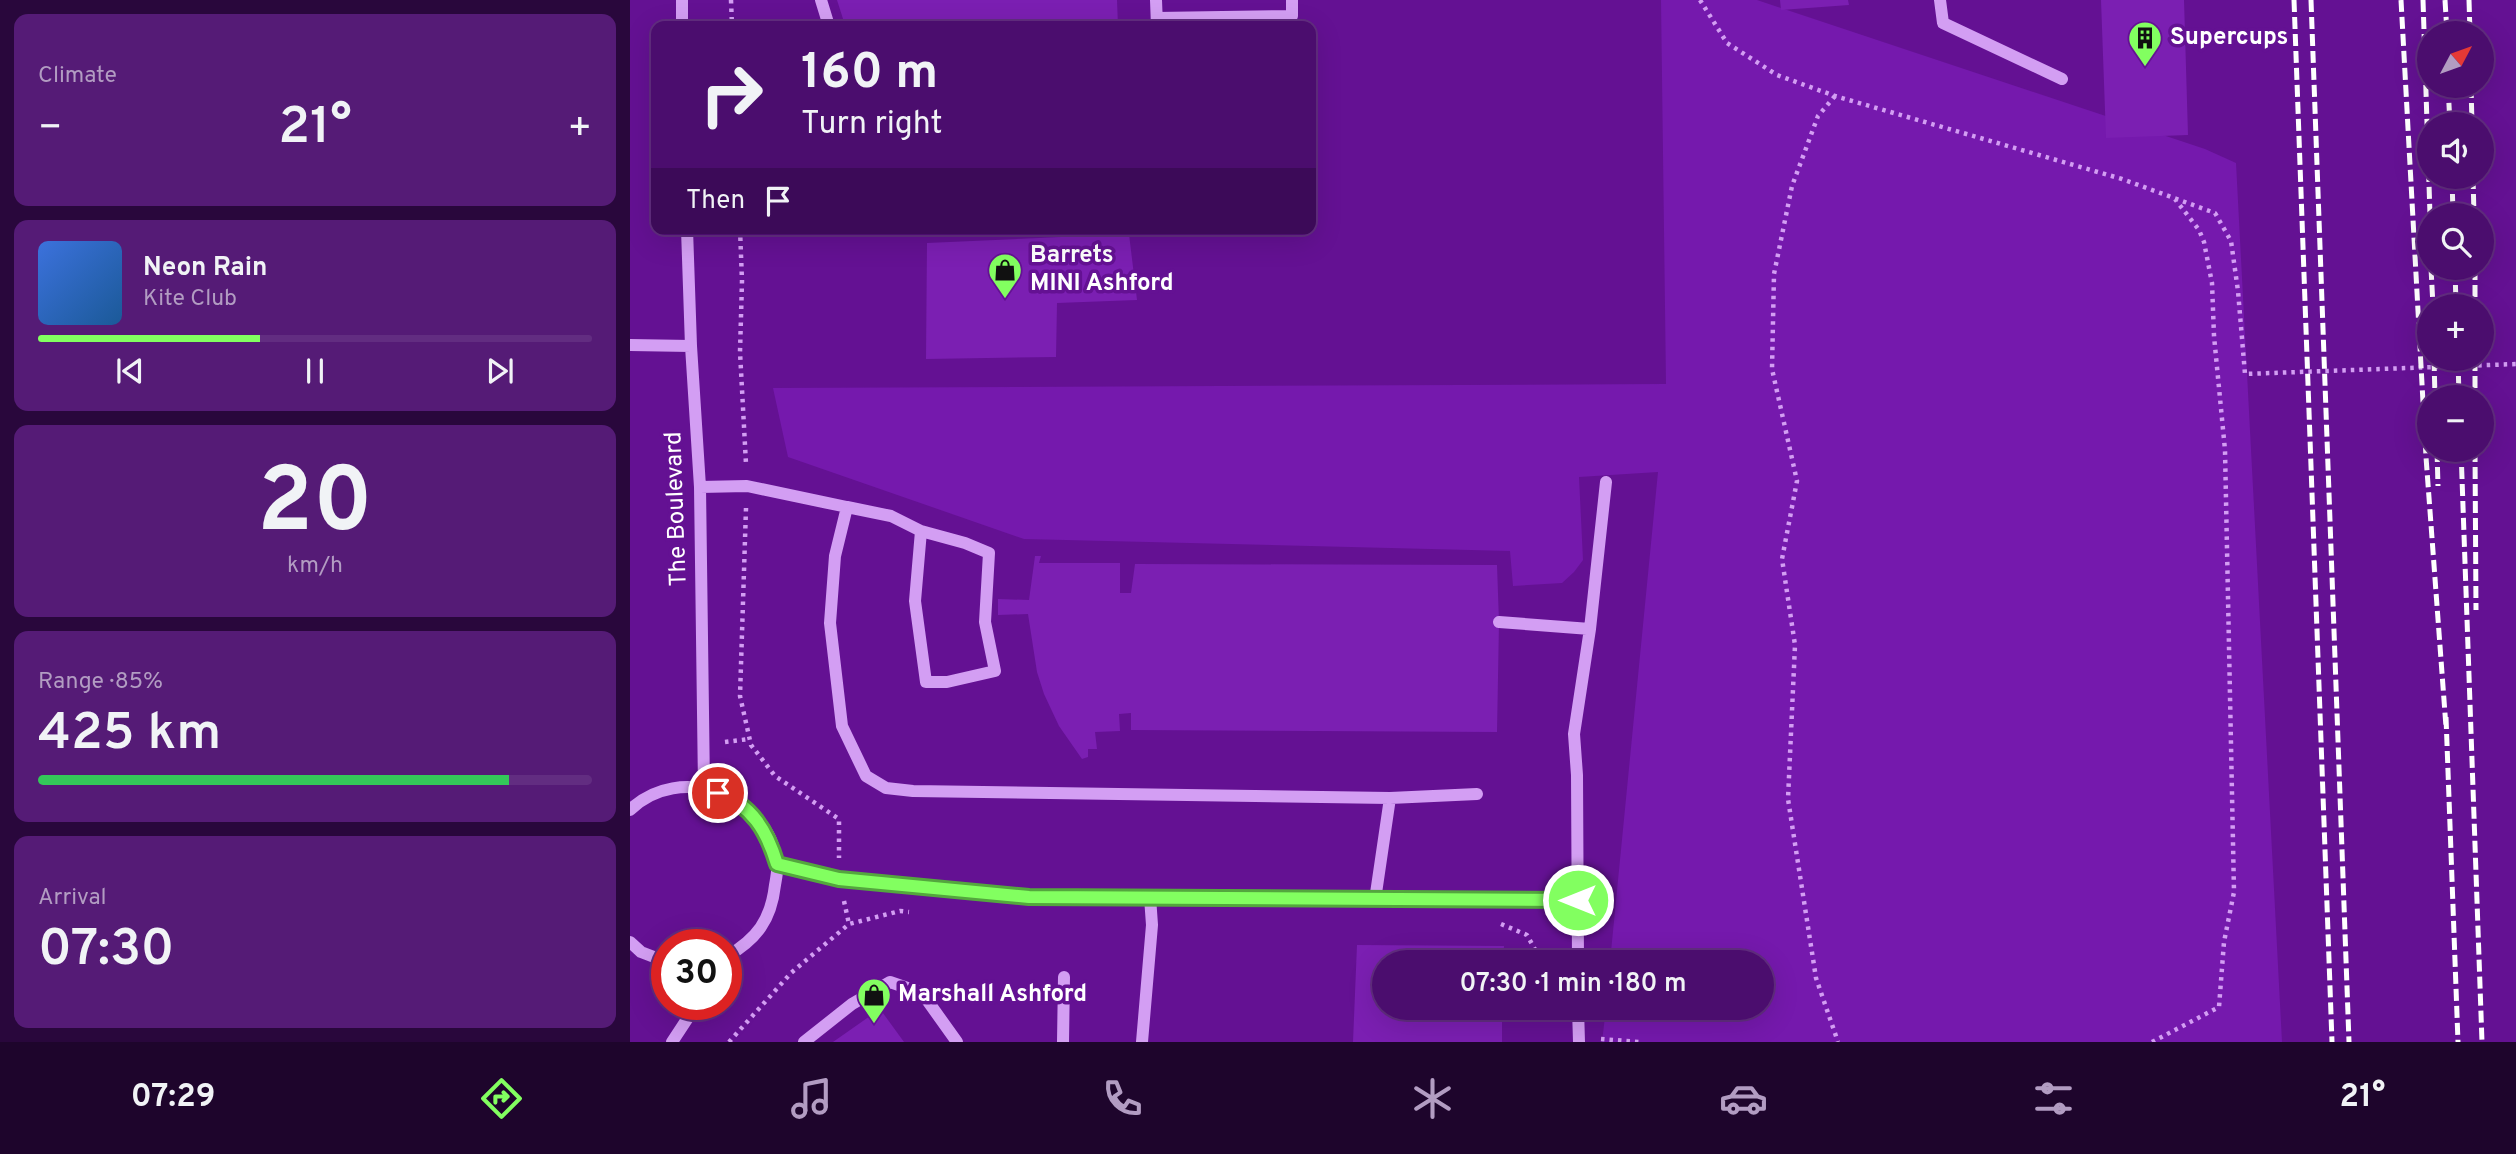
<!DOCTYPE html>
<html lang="en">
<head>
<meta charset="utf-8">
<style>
  :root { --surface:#4b0d6e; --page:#551b76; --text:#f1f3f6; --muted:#b29cc2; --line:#622d81; --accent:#82ff60 }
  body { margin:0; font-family:Overpass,sans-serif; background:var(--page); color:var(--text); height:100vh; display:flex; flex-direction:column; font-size:26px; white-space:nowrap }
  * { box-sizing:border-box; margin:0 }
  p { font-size:23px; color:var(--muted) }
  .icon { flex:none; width:38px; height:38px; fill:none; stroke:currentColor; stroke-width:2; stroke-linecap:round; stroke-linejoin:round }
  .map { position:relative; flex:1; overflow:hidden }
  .drawer { display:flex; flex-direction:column; gap:14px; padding:14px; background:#29073c; width:630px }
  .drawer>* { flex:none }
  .top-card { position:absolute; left:21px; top:21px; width:665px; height:214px; border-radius:14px; box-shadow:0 7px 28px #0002,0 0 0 2px var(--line); background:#4b0d6e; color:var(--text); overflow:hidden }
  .needle { width:46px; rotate:49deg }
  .buttons { position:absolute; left:1787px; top:21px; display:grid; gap:14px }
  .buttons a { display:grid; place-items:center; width:77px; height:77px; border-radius:50%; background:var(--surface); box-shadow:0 7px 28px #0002,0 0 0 2px var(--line); font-size:35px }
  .speed { position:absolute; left:21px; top:929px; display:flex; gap:14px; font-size:35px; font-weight:700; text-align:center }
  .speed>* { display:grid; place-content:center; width:91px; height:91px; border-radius:50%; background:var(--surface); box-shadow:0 7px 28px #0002,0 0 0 2px var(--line); line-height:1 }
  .speed .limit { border:10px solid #d22; background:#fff; color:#111 }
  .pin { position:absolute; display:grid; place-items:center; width:60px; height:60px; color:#fff; margin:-30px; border:4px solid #fff; border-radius:50%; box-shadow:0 2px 7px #0007 }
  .me { position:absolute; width:77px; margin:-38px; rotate:270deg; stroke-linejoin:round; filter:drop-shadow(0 0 5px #0008) }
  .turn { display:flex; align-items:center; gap:24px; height:147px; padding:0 35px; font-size:32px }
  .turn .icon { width:91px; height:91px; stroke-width:2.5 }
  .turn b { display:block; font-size:49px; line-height:60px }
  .then { display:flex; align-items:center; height:66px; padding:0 35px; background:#0003; gap:14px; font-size:26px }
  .big { font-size:52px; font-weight:600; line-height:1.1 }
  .drawer .widget { flex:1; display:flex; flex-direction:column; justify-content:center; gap:10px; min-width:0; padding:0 24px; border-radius:14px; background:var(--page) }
  .drawer .dial { align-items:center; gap:0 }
  .dial b { font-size:91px; line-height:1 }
  .song { display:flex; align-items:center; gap:21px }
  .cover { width:84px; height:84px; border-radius:10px; background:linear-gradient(135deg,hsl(220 70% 55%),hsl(210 70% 35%)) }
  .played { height:7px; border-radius:4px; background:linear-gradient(90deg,var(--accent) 40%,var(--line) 40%) }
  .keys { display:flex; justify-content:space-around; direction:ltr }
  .heat { display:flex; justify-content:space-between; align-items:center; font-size:38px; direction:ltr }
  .charge { height:10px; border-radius:5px; background:linear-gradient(90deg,#34c759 85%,var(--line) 0) }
  .trip { position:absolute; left:742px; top:950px; width:402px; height:70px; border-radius:35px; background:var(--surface); box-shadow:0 7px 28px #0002,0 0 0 2px var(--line); font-weight:600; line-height:70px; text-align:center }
  .dock { display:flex; height:112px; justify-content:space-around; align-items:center; background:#1e052c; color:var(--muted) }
  .dock .icon { width:49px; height:49px }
  .dock .selected { color:var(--accent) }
  .dock b { font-size:32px; color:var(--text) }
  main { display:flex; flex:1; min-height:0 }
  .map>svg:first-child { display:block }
  .green { fill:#7519ad }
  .building { fill:#7b1fb2 }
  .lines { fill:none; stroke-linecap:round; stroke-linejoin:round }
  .path { stroke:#d39ef3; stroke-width:4.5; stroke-dasharray:3.5 5; stroke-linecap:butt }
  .minor { stroke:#d39ef3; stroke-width:12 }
  .rail { stroke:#fff; stroke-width:5; stroke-dasharray:12 5; stroke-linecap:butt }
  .route-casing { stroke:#54a63e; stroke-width:18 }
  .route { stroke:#82ff60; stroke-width:12 }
  .labels { text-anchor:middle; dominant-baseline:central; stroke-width:7; stroke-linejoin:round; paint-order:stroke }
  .poi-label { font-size:24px; font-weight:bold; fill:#fff; stroke:#641193; text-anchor:start }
  .street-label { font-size:24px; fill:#fff; stroke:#641193 }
</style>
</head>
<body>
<main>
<section class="drawer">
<div class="widget"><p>Climate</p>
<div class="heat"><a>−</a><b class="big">21°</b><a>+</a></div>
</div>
<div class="widget">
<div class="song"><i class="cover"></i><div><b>Neon Rain</b><p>Kite Club</p></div></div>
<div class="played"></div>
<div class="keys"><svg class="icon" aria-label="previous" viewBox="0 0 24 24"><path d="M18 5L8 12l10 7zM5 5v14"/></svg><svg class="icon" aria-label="pause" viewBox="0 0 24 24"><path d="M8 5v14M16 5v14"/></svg><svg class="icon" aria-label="next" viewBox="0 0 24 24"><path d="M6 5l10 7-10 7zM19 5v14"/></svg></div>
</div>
<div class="widget dial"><b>20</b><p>km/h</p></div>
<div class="widget"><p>Range · 85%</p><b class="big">425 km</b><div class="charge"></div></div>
<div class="widget"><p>Arrival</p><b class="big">07:30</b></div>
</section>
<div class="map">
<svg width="1886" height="1042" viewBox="0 0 1886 1042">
  <rect width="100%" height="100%" fill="#641193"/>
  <!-- green -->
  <path class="green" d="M1031 0H1127L1575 149 1606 163 1652 1042H972L976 1008H1132V962H980L1028 472 949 477 953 560 944 572 932 583 883 586 880 551 394 539 158 457 143 388 1036 384Z"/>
  <!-- building -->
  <path class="building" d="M207 0H487L488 26H218L214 22Z
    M1150 0H1218L1219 5 1151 10Z
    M1471 0H1554L1558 135 1476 138Z
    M499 234 507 300 427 303 426 357 296 359 297 243Z
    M405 556H411L409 563H490V593H501L505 564 867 565 869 622 867 732 501 730V713L489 714 490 731 465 732 467 749H458V757L452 759 429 726 414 694 407 672 398 614 368 615V599L399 600Z
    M727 945 874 946 873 962H754V1008H872V1042H723Z
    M250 1009 274 1042H203Z"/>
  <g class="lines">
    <!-- path -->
    <path class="path" d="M101 0 102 26
      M1070 0 1097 43 1147 75 1205 96 1492 179 1585 213 1601 241 1608 291 1615 374 1886 364
      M1205 96 1188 116 1162 186 1144 274 1142 369 1167 481 1152 559 1165 645 1158 799 1186 978 1208 1042
      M110 229 112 281 110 352 116 464
      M116 508 110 696 121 745 145 776 209 819V858
      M95 742 119 739
      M214 901 219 924
      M871 924 897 935 912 962
      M905 1008 927 1011
      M971 1039 1009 1042
      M99 1042 161 973 219 924 270 911 279 912
      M1522 1042 1589 1007 1594 942 1604 892 1595 450 1584 336 1582 283 1574 242 1569 230 1545 199"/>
    <!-- minor -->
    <path class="minor" d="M52 0V26
      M191 0 199 26
      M526 0 527 26
      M1310 0 1313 23 1432 79
      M527 18 662 16V0
      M57 229 61 346 70 487 74 787
      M0 345 61 346
      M70 487 117 486 217 507 205 556 200 623 212 726 236 776 256 788 283 791 760 798 745 900
      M217 507 261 516 291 531 335 543 359 553 355 622 365 671 317 682H296L285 601 291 531
      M869 622 960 629
      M760 798 847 794
      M0 810C49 762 140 794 147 864 148 870 146 879 145 885 141 920 127 939 96 957
      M147 864 209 879 399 897 948 900
      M0 942 11 952 37 962
      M948 962 947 775 944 734 960 629 976 482
      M948 1008 949 1042
      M42 1042 67 1004
      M174 1042 222 1004 260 982 292 993 327 1042
      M433 1042 434 977
      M512 1042 522 925 520 897"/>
    <!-- rail -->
    <path class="rail" d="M1664 0 1702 1042
      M1681 0 1719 1042
      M1771 0 1796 457 1816 727
      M1793 0 1800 215
      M1815 0 1817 33
      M1839 0 1840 33
      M1818 86 1820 124
      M1841 86 1842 124
      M1822 177 1823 215
      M1843 177 1844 215
      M1801 268 1803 306
      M1825 268 1826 306
      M1845 268V306
      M1804 359 1805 397
      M1828 359 1829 397
      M1845 359V397
      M1807 450 1808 486
      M1831 450 1852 1042
      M1845 450 1846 610
      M1816 717 1828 1042"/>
  </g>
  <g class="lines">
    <!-- route casing -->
    <g class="route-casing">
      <path id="route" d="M88 793C122 805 137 831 147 864L209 879 399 897 948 900"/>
    </g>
    <!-- route -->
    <use href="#route" class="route"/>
  </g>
  <!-- icons -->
  <defs>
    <g id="building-pin" transform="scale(1.75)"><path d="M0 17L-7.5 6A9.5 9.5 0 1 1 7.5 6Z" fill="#82ff60" stroke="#641193"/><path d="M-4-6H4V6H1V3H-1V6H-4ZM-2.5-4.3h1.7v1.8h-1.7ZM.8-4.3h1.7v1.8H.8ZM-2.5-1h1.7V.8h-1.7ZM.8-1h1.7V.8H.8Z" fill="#111"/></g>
    <g id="shop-pin" transform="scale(1.75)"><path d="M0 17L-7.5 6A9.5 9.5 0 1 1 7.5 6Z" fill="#82ff60" stroke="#641193"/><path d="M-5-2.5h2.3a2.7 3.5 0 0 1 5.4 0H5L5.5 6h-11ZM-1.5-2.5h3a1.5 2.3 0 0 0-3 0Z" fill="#111"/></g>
  </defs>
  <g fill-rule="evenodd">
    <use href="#building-pin" x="1515" y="38"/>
    <use href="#shop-pin" x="375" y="270"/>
    <use href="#shop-pin" x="244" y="995"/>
  </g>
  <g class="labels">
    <!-- poi labels -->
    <g class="poi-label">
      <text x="1540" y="38">Supercups</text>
      <text x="400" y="256">Barrets<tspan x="400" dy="28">MINI Ashford</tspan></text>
      <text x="268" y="995">Marshall Ashford</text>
    </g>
    <!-- street labels -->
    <g class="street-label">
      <text transform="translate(47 509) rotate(-92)">The Boulevard</text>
    </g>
  </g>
</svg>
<div class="buttons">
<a><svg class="needle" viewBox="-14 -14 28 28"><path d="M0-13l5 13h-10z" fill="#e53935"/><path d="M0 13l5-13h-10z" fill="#b29cc2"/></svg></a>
<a><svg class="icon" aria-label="sound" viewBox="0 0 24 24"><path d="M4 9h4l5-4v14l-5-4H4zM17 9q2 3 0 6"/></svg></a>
<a><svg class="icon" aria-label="search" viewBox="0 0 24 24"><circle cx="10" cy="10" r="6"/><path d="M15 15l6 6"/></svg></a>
<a>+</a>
<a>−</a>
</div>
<div class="speed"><div class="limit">30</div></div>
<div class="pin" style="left:88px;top:793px;background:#d93025"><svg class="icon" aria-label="arrive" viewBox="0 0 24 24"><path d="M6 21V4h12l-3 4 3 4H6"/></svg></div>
<svg class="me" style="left:948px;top:900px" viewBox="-20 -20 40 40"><circle r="17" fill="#82ff60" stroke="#fff" stroke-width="3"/><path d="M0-11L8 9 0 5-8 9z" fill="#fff"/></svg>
<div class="trip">07:30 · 1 min · 180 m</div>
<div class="top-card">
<div class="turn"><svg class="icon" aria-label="right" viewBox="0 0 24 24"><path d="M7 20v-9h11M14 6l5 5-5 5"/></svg><div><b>160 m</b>Turn right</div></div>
<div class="then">Then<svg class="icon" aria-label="arrive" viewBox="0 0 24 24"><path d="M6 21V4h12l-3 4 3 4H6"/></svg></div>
</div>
</div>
</main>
<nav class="dock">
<b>07:29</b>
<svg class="icon selected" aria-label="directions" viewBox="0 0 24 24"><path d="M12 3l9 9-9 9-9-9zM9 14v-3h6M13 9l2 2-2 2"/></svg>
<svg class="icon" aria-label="music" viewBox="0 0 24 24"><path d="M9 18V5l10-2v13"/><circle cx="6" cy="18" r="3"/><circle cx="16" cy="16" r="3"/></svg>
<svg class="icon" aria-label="phone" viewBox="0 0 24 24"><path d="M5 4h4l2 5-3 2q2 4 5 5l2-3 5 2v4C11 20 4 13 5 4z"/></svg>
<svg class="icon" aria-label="climate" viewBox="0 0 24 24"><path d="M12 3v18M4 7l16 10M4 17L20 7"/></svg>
<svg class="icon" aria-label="car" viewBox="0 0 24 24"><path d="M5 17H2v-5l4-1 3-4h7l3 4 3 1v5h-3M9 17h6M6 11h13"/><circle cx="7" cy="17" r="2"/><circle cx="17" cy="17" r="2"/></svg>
<svg class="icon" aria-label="filters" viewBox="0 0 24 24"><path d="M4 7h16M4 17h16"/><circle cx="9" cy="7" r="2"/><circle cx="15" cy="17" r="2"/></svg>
<b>21°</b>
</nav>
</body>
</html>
